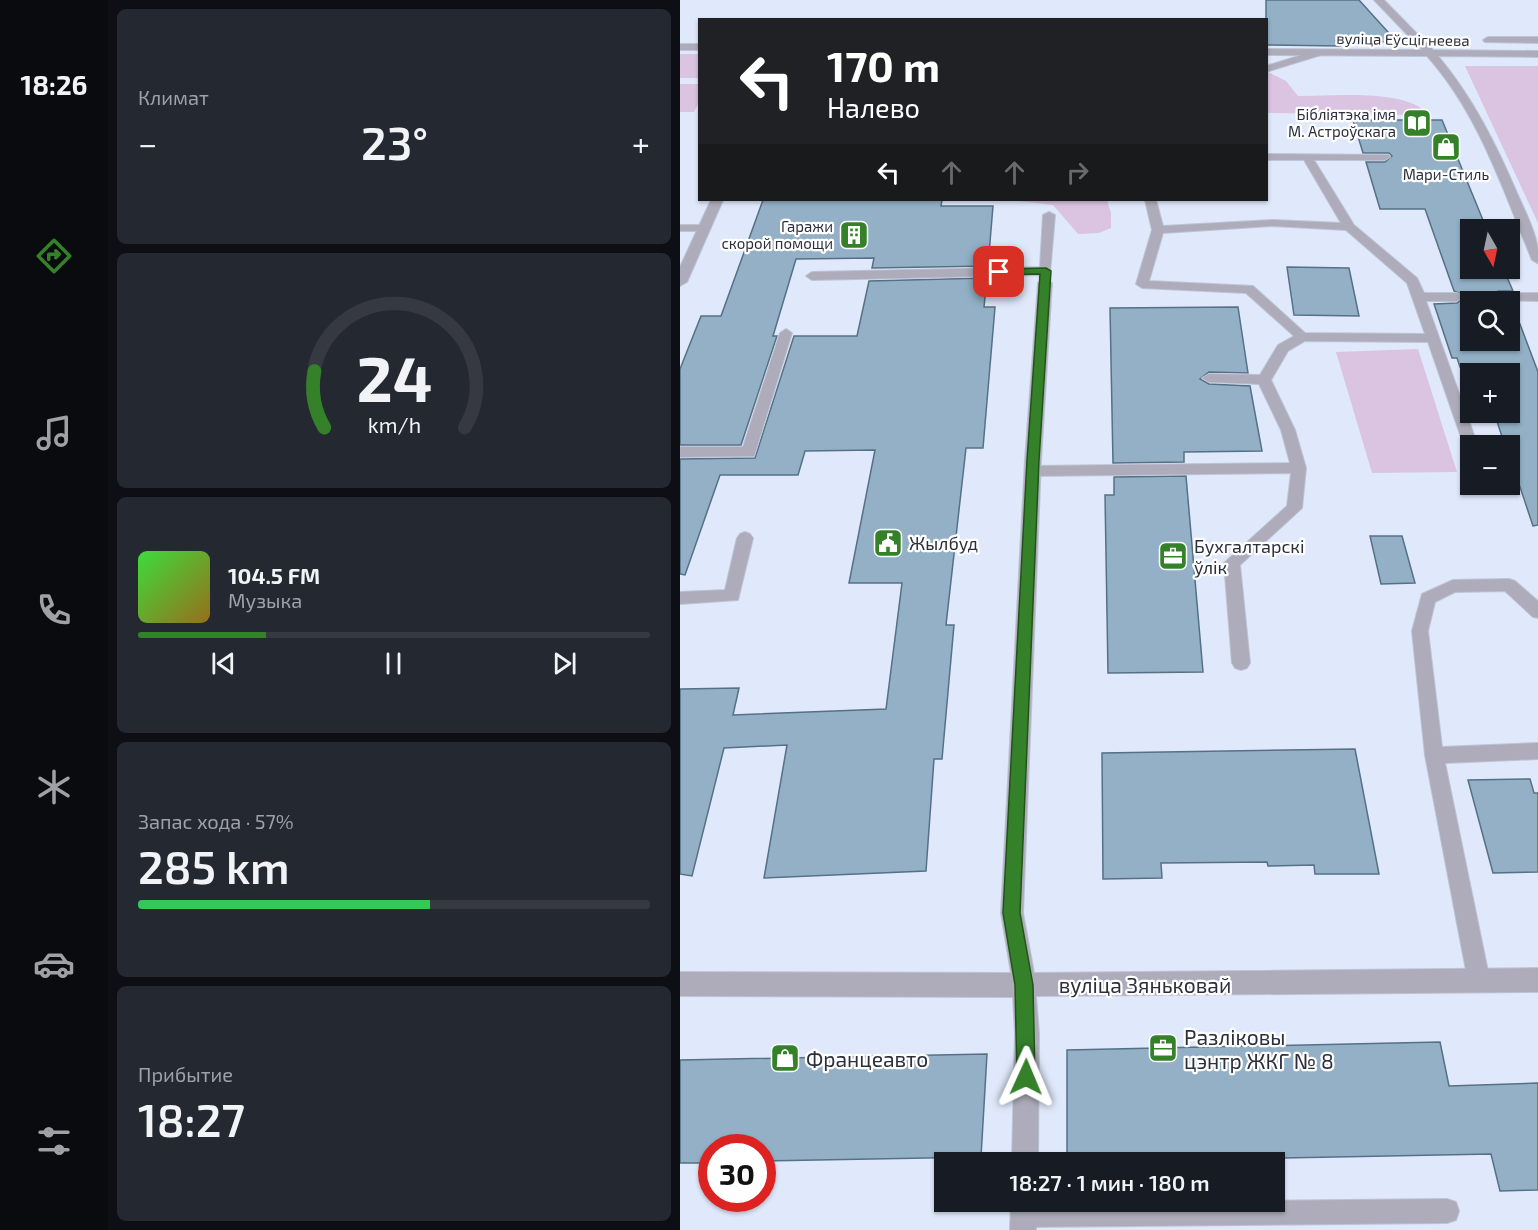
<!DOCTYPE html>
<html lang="ru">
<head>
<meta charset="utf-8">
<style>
  :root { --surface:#171b24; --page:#242831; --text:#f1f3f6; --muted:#9ea1a6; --line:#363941; --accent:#34812a }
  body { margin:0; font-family:"Exo 2",sans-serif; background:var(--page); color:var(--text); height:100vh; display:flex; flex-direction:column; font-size:22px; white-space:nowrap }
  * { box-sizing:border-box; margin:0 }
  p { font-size:20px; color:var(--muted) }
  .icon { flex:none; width:33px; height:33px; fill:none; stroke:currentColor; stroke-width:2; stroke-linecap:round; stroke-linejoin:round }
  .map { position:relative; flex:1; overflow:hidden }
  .sheet { display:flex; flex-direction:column; gap:9px; padding:9px; background:#0d0f14; width:572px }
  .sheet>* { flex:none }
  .guide { position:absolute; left:18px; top:18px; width:570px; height:183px; border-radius:0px; box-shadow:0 2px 4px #0004; background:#202124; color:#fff; overflow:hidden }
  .needle { width:39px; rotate:171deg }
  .buttons { position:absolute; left:780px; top:219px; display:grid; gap:12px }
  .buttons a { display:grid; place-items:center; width:60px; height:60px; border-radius:0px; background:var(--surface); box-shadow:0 2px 4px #0004; font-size:30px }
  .speed { position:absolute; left:18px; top:1134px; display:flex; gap:12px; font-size:30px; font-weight:700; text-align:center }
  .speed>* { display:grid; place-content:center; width:78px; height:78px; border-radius:50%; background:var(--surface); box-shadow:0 2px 4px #0004; line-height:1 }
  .speed .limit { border:9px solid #d22; background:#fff; color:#111 }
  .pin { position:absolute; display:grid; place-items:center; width:51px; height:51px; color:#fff; margin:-26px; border-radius:12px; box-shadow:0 3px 9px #0006 }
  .me { position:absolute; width:66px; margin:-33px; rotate:1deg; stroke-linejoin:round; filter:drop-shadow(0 0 4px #0008) }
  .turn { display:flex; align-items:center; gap:21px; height:126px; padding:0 30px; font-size:27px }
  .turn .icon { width:78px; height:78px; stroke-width:2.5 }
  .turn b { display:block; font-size:42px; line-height:51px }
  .lanes { display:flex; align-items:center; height:57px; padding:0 30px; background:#0003; justify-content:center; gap:30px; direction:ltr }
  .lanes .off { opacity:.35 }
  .big { font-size:45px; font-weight:600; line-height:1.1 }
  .sheet .widget { flex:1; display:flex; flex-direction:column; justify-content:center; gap:9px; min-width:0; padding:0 21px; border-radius:9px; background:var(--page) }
  .sheet .dial { align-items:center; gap:0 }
  .dial svg { height:156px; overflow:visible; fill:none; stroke:var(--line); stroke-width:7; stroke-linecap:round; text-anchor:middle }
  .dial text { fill:var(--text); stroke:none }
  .song { display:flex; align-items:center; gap:18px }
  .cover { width:72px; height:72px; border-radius:9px; background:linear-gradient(135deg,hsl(120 70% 55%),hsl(40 70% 35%)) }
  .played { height:6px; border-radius:3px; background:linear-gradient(90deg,var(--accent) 25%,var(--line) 25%) }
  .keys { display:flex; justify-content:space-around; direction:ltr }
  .heat { display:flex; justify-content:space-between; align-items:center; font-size:33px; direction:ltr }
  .charge { height:9px; border-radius:4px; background:linear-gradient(90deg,#34c759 57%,var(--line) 0) }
  .trip { position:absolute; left:254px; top:1152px; width:351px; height:60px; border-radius:0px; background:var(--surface); box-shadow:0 2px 4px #0004; font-weight:600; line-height:60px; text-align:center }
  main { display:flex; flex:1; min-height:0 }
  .tab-bar { display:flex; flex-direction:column; width:108px; justify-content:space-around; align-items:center; background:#090b0e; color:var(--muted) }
  .tab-bar .icon { width:42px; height:42px }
  .tab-bar .active { color:var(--accent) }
  .tab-bar b { font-size:27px; color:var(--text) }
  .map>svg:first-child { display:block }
  .green { fill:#dac4e2 }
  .building { fill:#93b0c6; stroke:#567085; stroke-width:1.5 }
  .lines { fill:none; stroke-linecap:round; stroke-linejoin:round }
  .lane-casing { stroke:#bcc4d5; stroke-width:2 }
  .street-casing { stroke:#bcc4d5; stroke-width:2 }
  .lane { fill:#aeacba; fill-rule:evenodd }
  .street { fill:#aeacba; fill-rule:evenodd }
  .route { fill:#34812a; stroke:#22541b; stroke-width:1.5 }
  .labels { text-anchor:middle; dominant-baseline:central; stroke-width:4.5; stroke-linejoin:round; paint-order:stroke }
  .far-street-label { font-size:15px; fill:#2b303c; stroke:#fff }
  .far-poi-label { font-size:15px; fill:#2b303c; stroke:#fff; text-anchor:end }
  .poi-label { font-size:18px; fill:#2b303c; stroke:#fff; text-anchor:start }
  .near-street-label { font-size:21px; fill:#2b303c; stroke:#fff }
  .near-poi-label { font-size:21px; fill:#2b303c; stroke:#fff; text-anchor:start }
</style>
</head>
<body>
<main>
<nav class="tab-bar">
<b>18:26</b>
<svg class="icon active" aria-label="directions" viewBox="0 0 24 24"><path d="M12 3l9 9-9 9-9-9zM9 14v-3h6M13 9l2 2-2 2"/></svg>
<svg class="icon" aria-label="music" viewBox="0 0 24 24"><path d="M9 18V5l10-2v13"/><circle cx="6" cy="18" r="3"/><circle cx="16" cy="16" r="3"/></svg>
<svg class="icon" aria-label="phone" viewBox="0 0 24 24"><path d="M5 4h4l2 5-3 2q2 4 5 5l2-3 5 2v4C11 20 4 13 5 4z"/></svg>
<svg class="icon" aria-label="climate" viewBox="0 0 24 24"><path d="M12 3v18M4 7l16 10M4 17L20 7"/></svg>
<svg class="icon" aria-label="car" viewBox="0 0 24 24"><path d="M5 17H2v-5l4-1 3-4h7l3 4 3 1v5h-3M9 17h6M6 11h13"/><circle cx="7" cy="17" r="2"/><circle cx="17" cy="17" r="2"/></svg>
<svg class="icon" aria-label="filters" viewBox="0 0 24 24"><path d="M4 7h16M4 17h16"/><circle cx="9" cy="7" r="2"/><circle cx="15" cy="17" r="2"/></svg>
</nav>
<section class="sheet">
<div class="widget"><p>Климат</p>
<div class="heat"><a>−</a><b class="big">23°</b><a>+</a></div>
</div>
<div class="widget dial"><svg viewBox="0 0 100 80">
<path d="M14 69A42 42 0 1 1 86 69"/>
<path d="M14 69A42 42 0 0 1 9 40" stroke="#34812a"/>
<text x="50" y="56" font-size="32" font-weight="700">24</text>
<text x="50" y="72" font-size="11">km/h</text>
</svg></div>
<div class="widget">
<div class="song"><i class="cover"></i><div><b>104.5 FM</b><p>Музыка</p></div></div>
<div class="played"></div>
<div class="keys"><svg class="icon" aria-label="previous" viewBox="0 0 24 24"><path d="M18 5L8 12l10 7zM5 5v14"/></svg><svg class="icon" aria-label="pause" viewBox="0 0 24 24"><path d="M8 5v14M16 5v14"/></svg><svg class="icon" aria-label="next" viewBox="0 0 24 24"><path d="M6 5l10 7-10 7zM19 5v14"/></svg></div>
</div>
<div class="widget"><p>Запас хода · 57%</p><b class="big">285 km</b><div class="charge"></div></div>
<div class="widget"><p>Прибытие</p><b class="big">18:27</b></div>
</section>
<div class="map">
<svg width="859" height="1230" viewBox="0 0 859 1230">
  <rect width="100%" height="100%" fill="#e0e9fb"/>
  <!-- green -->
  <path class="green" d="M0 54H19V78H0Z
    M785 66H858V223Z
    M586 71 606 81 618 96C651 96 714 90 741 108L737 115 587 113Z
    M0 84H19V102L14 112H0Z
    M329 200H427L431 213V228L419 233 398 234 373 205Z
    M738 349 777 472 692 473 656 352Z"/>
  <!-- building -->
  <path class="building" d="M586 0H679L717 42 656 41 660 46 586 45Z
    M673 120H762L807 230H790V268H823L833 291H818L811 297 814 302H790V340H830V303H832L858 372V525L853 526 830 457V446H825L814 412H830V374H801L798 367H780L777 358H772L754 304 777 303 785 296 774 291 745 209H700L686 162H705L712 156 709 153H683Z
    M83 200H262L261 206H313L308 266 192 268 194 258 116 259 93 336H97L61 445H0V369L21 316H41Z
    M607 267 669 268 679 316 614 315Z
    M307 278 304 307H315L303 448H286L266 625H274L262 759H254L246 871 84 878 107 745 44 748 12 876 0 874V689L59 688 53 715 206 709 222 583H169L195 450 125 451 118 475H40L5 575 0 574V459L75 458 114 336H177L189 281Z
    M558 307 568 373 529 372 520 379 529 384 570 386 582 451 504 452V462L433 463 430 308Z
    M506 476 523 672 428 673 425 495H434V477Z
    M690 536H722L735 583 701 584Z
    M675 749 699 874H635L634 865 588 866 587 862 481 863 482 878 423 879 422 753Z
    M850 779 854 793H858V872L813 873 788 780Z
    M760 1042 769 1086 858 1083V1190L820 1191 811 1154 387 1162V1050Z
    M307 1054 301 1157 82 1161V1148H32V1163H0V1060Z"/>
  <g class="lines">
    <!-- lane casing -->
    <g class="lane-casing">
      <path id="lane" d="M808 37H859V43L805 42 803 40Z
        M638 50 643 53 641 55 586 72V66Z
        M586 154 709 155 710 157 705 160H634L674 225 737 278 744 293H777L783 297 777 301H746L798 446H790V451L784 446 748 342 625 341 608 351 591 380 615 430 626 468 622 508 560 565 570 663 567 668 561 670 555 668 552 663 544 563 607 506 611 473 352 476 345 471 352 466 610 463 601 430 579 384 529 382 522 378 529 374 580 375 598 345 614 336 566 293 462 288 456 284 472 230 465 200H476L483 226 593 220 661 223 624 160H586ZM593 226 666 230 727 283 745 334 625 333 573 286 469 281 483 233Z
        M369 212 375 215 369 285H361L359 275 132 280 126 276 132 272 360 267 363 215Z
        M0 225H24L30 228 24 231H0Z
        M819 293H859V301L815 300 813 297Z
        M106 329 112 333 74 456 0 457V447H63L100 333Z
        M65 532 70 534 73 538 58 600 0 604V592L45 590 57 538 60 534Z
        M829 579 835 581 859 602V618L853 617 825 591 775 592 755 602 748 631 762 747 859 743V759L765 763 810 981 806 988 799 992 792 988 788 981 745 755 732 631 742 594 773 580Z
        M767 1199 776 1202 779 1211 776 1220 767 1223 344 1227 335 1224 332 1215 335 1206 344 1203Z"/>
    </g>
    <!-- street casing -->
    <g class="street-casing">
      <path id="street" d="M694 0H704L753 50 859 51V57L758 56C793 98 816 144 837 193 848 218 859 237 859 264L852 260C823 190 799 114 747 56L586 55V49L742 50Z
        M0 44H20V50H0Z
        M31 200H43L7 282 0 286V267Z
        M365 279 372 283 361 460 343 913 354 973 859 968V992L356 996 359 1034 358 1162H332L335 1034 333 997 0 996V972L331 973 321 913 345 460 358 283Z
        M331 1202H357L356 1230H330Z"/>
    </g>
    <!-- lane -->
    <use href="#lane" class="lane"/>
    <!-- street -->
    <use href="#street" class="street"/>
  </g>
  <!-- route -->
  <path class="route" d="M366 268 371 271 359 460 340 913 353 985 355 1077 352 1083 346 1086 339 1083 337 1077 335 985 323 913 347 460 360 274 319 275 314 272 319 269Z"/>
  <!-- icons -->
  <defs>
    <g id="library-square" transform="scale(1.5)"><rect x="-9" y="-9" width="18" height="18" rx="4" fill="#34812a" stroke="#fff"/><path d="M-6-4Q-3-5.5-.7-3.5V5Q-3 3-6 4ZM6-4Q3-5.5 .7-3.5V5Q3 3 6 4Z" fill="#fff"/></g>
    <g id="shop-square" transform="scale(1.5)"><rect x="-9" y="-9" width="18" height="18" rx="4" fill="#34812a" stroke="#fff"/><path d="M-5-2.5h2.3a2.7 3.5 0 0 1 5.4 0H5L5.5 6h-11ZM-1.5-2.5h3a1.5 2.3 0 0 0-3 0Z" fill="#fff"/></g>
    <g id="building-square" transform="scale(1.5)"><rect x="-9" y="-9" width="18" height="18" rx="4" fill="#34812a" stroke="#fff"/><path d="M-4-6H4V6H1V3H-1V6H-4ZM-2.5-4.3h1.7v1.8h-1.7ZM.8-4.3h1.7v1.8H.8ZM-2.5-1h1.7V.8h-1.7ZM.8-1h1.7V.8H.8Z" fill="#fff"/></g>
    <g id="civic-square" transform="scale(1.5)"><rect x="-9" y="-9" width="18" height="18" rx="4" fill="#34812a" stroke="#fff"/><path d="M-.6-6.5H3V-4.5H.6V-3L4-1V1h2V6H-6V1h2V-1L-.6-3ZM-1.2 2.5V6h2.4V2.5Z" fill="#fff"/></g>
    <g id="office-square" transform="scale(1.5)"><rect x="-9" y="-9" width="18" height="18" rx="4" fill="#34812a" stroke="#fff"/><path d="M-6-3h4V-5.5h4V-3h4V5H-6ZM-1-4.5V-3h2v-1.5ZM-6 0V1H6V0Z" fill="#fff"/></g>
  </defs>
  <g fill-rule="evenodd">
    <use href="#library-square" x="737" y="123"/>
    <use href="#shop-square" x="766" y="147"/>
    <use href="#building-square" x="174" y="235"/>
    <use href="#civic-square" x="208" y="543"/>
    <use href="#office-square" x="493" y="556"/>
    <use href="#office-square" x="483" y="1048"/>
    <use href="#shop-square" x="105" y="1058"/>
  </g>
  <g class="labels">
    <!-- far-street labels -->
    <g class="far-street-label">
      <text transform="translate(723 39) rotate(1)">вуліца Еўсцігнеева</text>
    </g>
    <!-- far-poi labels -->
    <g class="far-poi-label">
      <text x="716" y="114">Бібліятэка імя<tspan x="716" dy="17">М. Астроўскага</tspan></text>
      <text x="766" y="174" text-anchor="middle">Мари-Стиль</text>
      <text x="153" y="226">Гаражи<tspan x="153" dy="17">скорой помощи</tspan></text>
    </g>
    <!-- poi labels -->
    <g class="poi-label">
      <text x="229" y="543">Жылбуд</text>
      <text x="514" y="546">Бухгалтарскі<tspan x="514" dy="21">ўлік</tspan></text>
    </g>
    <!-- near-street labels -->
    <g class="near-street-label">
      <text x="465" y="984">вуліца Зяньковай</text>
    </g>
    <!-- near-poi labels -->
    <g class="near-poi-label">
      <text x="504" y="1036">Разліковы<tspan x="504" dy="24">цэнтр ЖКГ № 8</tspan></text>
      <text x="126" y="1058">Францеавто</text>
    </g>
  </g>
</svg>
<div class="buttons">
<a><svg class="needle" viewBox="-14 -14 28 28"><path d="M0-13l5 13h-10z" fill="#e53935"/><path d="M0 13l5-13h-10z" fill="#9ea1a6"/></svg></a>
<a><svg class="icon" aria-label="search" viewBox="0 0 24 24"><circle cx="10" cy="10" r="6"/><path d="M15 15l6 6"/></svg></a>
<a>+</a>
<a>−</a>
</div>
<div class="speed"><div class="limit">30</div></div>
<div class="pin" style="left:319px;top:272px;background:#d93025"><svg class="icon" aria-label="arrive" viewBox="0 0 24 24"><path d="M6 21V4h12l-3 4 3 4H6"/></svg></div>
<svg class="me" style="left:346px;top:1077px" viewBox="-20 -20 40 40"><path d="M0-17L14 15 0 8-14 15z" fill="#34812a" stroke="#fff" stroke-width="4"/></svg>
<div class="trip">18:27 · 1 мин · 180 m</div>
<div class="guide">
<div class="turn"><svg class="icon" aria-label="left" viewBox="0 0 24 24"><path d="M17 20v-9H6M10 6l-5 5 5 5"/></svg><div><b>170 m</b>Налево</div></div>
<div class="lanes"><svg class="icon" aria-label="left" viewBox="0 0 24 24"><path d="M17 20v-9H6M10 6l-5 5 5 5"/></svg><svg class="icon off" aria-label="ahead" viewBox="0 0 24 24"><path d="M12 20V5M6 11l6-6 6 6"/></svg><svg class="icon off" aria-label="ahead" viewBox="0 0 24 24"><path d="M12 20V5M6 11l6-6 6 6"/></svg><svg class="icon off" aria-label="right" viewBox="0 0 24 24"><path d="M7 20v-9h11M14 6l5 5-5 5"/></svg></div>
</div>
</div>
</main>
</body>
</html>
